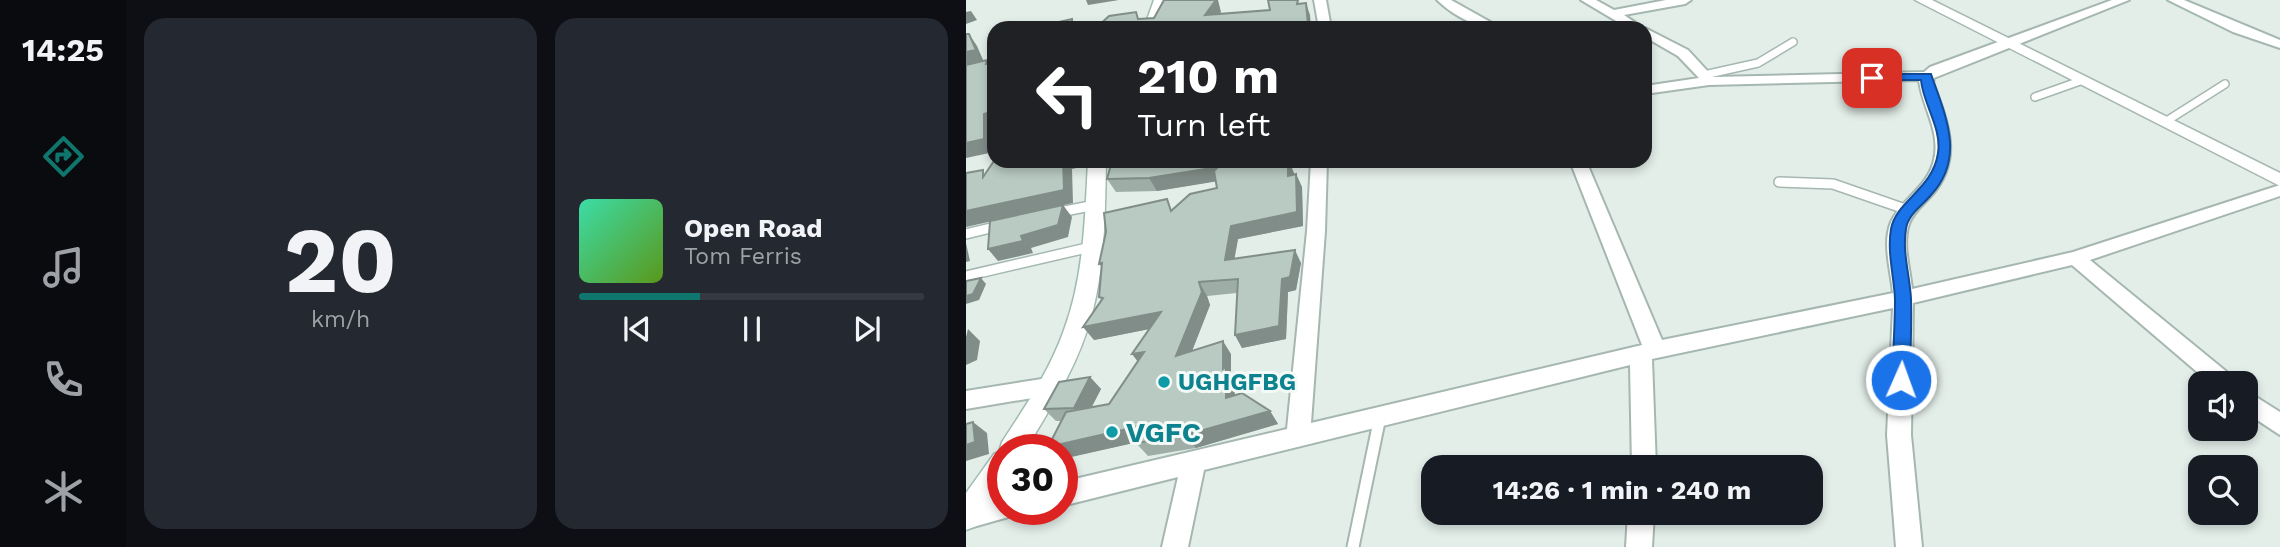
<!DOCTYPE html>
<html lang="en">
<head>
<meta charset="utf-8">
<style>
  :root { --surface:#171b24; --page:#242831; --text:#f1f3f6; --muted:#9ea1a6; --line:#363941; --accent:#0f766e }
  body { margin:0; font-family:"Work Sans",sans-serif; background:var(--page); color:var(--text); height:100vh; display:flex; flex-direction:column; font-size:26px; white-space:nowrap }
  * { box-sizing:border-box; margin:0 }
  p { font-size:23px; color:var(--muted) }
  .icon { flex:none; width:38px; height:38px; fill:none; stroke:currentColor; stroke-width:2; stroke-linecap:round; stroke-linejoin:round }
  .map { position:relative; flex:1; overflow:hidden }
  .drawer { display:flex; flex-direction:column; gap:18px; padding:18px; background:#0d0f14; width:840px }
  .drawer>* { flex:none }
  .hud { position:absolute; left:21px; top:21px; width:665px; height:147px; border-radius:21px; box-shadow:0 4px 10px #0003; background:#202124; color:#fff; overflow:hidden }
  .fabs { position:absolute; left:1222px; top:371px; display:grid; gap:14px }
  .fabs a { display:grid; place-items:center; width:70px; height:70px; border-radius:14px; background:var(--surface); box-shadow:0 4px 10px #0003; font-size:35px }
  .speed { position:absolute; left:21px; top:434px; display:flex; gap:14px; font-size:35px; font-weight:700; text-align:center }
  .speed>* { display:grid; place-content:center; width:91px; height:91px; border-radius:50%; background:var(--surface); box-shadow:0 4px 10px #0003; line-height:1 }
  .speed .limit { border:10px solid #d22; background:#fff; color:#111 }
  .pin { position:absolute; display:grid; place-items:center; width:60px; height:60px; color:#fff; margin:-30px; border-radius:14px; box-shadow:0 4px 10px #0006 }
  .me { position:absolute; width:77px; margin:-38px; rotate:2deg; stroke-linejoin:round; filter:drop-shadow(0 0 5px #0008) }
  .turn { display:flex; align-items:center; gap:24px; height:147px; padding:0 35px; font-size:32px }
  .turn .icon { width:91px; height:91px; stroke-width:2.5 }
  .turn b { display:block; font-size:49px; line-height:60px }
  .drawer .card { flex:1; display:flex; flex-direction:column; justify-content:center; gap:10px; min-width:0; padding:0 24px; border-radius:21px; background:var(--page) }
  .drawer .dial { align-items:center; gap:0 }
  .dial b { font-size:91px; line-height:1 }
  .song { display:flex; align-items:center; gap:21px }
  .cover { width:84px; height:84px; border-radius:10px; background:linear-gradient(135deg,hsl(160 70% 55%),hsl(90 70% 35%)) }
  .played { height:7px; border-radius:4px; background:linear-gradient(90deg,var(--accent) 35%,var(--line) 35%) }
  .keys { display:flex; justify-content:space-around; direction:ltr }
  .drawer .tiles { flex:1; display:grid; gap:18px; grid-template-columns:repeat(2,1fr) }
  .trip { position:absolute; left:455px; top:455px; width:402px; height:70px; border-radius:21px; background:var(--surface); box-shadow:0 4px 10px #0003; font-weight:700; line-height:70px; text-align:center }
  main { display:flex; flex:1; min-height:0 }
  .menu { display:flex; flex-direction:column; width:126px; justify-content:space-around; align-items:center; background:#090b0e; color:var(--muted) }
  .menu .icon { width:49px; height:49px }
  .menu .selected { color:var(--accent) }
  .menu b { font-size:32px; color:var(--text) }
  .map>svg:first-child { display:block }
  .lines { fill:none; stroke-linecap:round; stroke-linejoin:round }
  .service-far2-casing { stroke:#a5b7b0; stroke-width:10 }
  .service-far1-casing { stroke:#a5b7b0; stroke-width:12 }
  .service-casing { stroke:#a5b7b0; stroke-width:15 }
  .minor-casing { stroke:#a5b7b0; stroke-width:4 }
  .tertiary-casing { stroke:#a5b7b0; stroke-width:3 }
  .secondary-casing { stroke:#a0bbb1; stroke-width:3 }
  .service-far2 { stroke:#fff; stroke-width:7 }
  .service-far1 { stroke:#fff; stroke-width:9 }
  .service { stroke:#fff; stroke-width:11 }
  .minor { fill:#fff; fill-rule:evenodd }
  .tertiary { fill:#fff; fill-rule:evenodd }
  .secondary { fill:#fff; fill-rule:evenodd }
  .wall { fill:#9eaea7 }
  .shaded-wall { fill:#818d88 }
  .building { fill:#b8cac2; stroke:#818d88; stroke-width:2 }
  .route { fill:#1a73e8; stroke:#114b97; stroke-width:2 }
  .culture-dot { fill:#0f9aa8; stroke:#f4faf7; stroke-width:2.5 }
  .labels { text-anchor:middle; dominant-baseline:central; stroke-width:6; stroke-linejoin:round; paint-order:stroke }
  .culture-label { font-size:24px; font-weight:bold; fill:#0d838f; stroke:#f4faf7; text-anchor:start }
  .near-culture-label { font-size:28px; font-weight:bold; fill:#0d838f; stroke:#f4faf7; text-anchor:start }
</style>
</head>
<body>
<main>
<nav class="menu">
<b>14:25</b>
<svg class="icon selected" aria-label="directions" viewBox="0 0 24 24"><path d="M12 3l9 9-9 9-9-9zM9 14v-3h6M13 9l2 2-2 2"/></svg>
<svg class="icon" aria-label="music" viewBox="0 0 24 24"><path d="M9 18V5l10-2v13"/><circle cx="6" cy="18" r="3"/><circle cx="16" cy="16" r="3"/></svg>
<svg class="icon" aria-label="phone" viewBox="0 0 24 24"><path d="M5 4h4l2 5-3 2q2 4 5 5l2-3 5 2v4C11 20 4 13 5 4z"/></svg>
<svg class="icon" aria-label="climate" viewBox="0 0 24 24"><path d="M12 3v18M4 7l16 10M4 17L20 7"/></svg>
</nav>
<section class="drawer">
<div class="tiles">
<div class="card dial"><b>20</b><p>km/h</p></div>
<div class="card">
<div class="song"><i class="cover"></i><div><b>Open Road</b><p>Tom Ferris</p></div></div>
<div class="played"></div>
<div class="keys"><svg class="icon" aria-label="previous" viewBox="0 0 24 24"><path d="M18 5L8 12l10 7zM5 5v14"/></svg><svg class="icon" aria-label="pause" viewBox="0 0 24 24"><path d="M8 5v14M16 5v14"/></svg><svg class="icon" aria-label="next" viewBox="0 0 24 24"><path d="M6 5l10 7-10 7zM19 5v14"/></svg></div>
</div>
</div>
</section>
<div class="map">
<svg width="1314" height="547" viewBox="0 0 1314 547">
  <rect width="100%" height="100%" fill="#e3eee9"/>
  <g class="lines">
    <!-- service-far2 casing -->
    <g class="service-far2-casing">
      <path id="service-far2" d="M738 75 792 63 827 42
        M1069 97 1117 80
        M1199 122 1259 84"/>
    </g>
    <!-- service-far1 casing -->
    <g class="service-far1-casing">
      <path id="service-far1" d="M813 182 867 184 942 210
        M89 213 129 205
        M0 234 33 226
        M0 276 125 247"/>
    </g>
    <!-- service casing -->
    <g class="service-casing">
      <path id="service" d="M387 547 414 417"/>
    </g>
    <!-- minor casing -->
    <g class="minor-casing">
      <path id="minor" d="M348 0H360L365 28H353Z
        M471 0H485L535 28C511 28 489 17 471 0Z
        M615 0H630L648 10 700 0H725L719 4 658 15 677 28H662Z
        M1146 0H1163L968 78 967 83C981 120 996 155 970 190 962 201 947 211 943 224 936 244 944 268 946 289L1107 252 1314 185V196L1124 260 1267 377 1270 383H1244L1106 265 947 303 945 435 956 547H930L921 435 927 308 686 359 690 467H666L664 365 238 470 222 547H196L212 477 96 506V482L321 429 341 231 345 161H361L359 231 345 423 676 345 604 161H620L696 340 927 293C925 271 916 243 925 222 936 198 962 187 968 160 975 131 956 107 953 80L743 85 679 94V86L733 78 712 56 679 37V28L722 50 747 77 958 72 964 67Z
        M1202 0H1218L1314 40V48L1267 32Z
        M82 378 90 380 93 387 90 394 0 409V391Z
        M1279 390 1314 412V435L1279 412Z
        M37 496V509H49L46 516 0 529V505Z
        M662 513H688L686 547H660Z"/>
    </g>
    <!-- tertiary casing -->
    <g class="tertiary-casing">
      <path id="tertiary" d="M949 0H966L1314 173V186Z"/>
    </g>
    <!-- secondary casing -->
    <g class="secondary-casing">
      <path id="secondary" d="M188 0H202L192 28H178Z
        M122 161H140C139 211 139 262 127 310 115 360 86 407 59 450H37V485L10 526 0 530V493L28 454 33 452 36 442C59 407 84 370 98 330 118 276 119 218 122 161Z"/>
    </g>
    <!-- service-far2 -->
    <use href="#service-far2" class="service-far2"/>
    <!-- service-far1 -->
    <use href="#service-far1" class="service-far1"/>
    <!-- service -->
    <use href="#service" class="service"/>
    <!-- minor -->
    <use href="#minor" class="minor"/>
    <!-- tertiary -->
    <use href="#tertiary" class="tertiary"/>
    <!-- secondary -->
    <use href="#secondary" class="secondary"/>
  </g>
  <!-- wall -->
  <path class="wall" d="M323 161 328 175 330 174 336 187 337 226 272 239 268 258 335 263 330 290 322 292 320 339 276 348 269 335 271 293 241 296 244 305 226 351 265 354V375L269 380V395L304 411 312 424 230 448 182 456 170 443 171 442 96 459V421H90L78 409 124 377 135 389 126 407 143 404 172 361 166 354 183 329 128 340 136 301 133 297 136 268 133 264 207 210 251 188 250 181 191 191 150 192 141 179Z"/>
  <!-- shaded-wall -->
  <path class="shaded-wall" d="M120 0H153L122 5Z
    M250 0H252L255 12 244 27 239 15Z
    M340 3 344 15 345 28 342 25Z
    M5 11 11 20 0 24V12Z
    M106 19 112 28H106Z
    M3 34 11 46 18 62 0 67V52Z
    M28 111V152L0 158V143L18 114Z
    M97 161H120L119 166 106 169 107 203 0 227V211Z
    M323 161 328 173V189L322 176Z
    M252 167 259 180 191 191 183 178Z
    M330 174 336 187 337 226 272 239 266 273 259 260 265 226Z
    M97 205 106 217 102 237 65 248 67 253 32 261 22 249 55 236Z
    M0 243 4 261 0 262Z
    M329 250 335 263 330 290 322 292 320 339 276 348 269 335 316 279Z
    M15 278 20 284 13 300 0 304V296Z
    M233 282 241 296 244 305 219 369 210 356Z
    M195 312 204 325 128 340 117 327Z
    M2 329 14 341 11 360 0 365V337Z
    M257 341 265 354V375L269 380 268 410 260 398 257 369Z
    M178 352 176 367 166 354Z
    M124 377 135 389 119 419 108 408Z
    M304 411 312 424 230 448 220 435Z
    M7 422 21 433 23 454 0 461V445Z
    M179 425 190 438 96 459V450H84L82 447Z"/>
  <!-- building -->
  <path class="building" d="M198 0H250L239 15 304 10 302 0H332L331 4 340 3 342 25 347 24 348 28H130L143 16 170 12 172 19 188 18Z
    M106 19V28H77L80 25Z
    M0 34H3L10 50 0 52Z
    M21 60 20 64 28 62V111L18 114V139L0 143V65Z
    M28 161H97L98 190 0 211V173L17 170V177Z
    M146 161H302L301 163 322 161V176L330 174 331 212 265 226 259 260 329 250 324 277 316 279 313 326 269 335 272 279 233 282 236 292 210 356 257 341V369L260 367V398L276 393 304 411 220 435 170 443 179 425 82 447 100 412 143 404 178 352 166 354 195 312 117 327 137 298 133 297 136 263 133 264 140 232 138 213 201 199 205 211 224 194 251 188 248 171 252 167 183 178 141 179Z
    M97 205 92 225 55 236 57 241 22 249 24 221Z
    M15 278 7 294 0 296V281Z
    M124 377 108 408 78 409 93 382Z
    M7 422 9 442 0 445V424Z"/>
  <!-- route -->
  <path class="route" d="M906 74H965C979 115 1000 157 965 195 956 206 942 214 940 229 936 252 944 276 945 299 946 326 944 353 944 380L941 386 935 388 928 386 926 380C927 353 929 326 929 299 928 276 921 252 925 229 930 201 967 189 972 153 976 128 957 104 955 80H902V75Z"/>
  <!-- markers -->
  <g class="culture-dot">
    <circle cx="198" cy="382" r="7"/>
    <circle cx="146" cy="432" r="7"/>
  </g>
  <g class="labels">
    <!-- culture labels -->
    <g class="culture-label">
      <text x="212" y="382">UGHGFBG</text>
    </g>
    <!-- near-culture labels -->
    <g class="near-culture-label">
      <text x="160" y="432">VGFC</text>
    </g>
  </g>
</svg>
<div class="fabs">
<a><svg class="icon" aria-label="sound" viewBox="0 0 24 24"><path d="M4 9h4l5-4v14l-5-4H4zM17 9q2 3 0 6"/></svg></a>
<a><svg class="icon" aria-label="search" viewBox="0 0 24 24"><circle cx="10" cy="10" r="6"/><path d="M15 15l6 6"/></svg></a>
</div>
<div class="speed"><div class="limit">30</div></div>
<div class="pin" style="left:906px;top:78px;background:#d93025"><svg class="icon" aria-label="arrive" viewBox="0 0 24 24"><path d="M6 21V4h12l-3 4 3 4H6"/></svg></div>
<svg class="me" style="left:935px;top:380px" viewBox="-20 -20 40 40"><circle r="17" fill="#1a73e8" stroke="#fff" stroke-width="3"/><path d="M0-11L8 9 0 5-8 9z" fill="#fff"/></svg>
<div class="trip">14:26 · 1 min · 240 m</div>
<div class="hud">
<div class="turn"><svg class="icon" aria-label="left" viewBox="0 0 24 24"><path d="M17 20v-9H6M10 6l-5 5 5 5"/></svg><div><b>210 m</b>Turn left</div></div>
</div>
</div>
</main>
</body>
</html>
